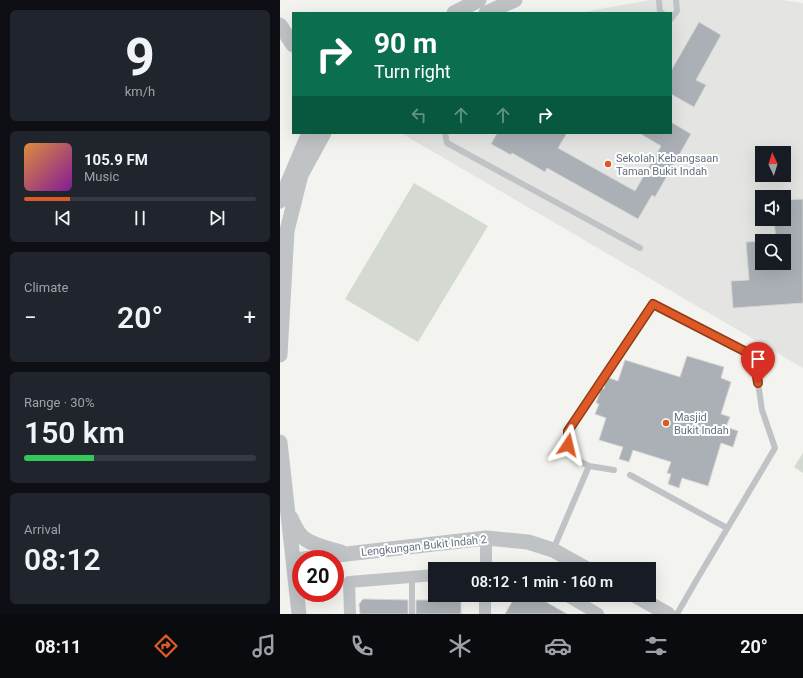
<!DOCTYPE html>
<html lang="en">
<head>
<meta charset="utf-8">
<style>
  :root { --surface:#171b24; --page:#20242c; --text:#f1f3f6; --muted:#9ea1a6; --line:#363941; --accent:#dd5926 }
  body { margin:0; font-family:Roboto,sans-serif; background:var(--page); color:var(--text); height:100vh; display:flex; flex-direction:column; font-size:15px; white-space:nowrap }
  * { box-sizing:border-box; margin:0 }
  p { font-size:13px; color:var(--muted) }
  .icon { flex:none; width:22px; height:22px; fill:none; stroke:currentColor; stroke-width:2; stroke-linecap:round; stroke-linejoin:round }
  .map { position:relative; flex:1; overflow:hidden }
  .sheet { display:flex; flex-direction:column; gap:10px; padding:10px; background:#0d0f14; width:280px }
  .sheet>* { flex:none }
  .top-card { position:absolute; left:12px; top:12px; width:380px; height:122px; border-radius:0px; box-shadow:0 4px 16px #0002; background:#0b6e4f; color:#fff; overflow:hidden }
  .needle { width:26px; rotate:356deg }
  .tools { position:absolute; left:475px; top:146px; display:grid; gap:8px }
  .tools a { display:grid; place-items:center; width:36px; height:36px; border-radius:0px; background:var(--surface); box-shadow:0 4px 16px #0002; font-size:20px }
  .speed { position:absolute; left:12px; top:550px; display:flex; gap:8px; font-size:20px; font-weight:700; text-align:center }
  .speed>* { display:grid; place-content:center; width:52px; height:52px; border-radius:50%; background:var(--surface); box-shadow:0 4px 16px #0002; line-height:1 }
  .speed .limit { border:6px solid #d22; background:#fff; color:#111 }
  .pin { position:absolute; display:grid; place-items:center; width:34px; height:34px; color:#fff; margin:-41px -17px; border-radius:50% 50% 50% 0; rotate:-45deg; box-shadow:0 0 4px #0007 }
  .pin .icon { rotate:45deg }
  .me { position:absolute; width:44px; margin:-22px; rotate:10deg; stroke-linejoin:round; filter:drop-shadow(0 0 3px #0008) }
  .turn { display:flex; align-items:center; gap:14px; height:84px; padding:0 16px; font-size:18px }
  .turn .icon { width:52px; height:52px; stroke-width:2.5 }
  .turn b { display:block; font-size:28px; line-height:34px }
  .lanes { display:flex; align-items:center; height:38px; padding:0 16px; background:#0003; justify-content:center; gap:20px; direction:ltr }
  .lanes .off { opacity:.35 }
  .big { font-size:30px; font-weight:600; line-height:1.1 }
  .sheet .tile { flex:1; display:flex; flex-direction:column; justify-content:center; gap:6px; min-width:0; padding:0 14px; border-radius:6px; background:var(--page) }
  .sheet .dial { align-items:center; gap:0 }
  .dial b { font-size:52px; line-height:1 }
  .song { display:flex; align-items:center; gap:12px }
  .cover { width:48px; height:48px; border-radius:6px; background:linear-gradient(135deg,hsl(30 70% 55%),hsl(290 70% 35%)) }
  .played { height:4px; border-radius:2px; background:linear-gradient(90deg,var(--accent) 20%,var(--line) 20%) }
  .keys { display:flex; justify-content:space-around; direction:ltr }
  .heat { display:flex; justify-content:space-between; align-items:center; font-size:22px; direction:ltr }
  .charge { height:6px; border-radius:3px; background:linear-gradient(90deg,#34c759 30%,var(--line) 0) }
  .trip { position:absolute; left:148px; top:562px; width:228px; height:40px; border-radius:0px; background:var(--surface); box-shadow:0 4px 16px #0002; font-weight:600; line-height:40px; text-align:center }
  .menu { display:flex; height:64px; justify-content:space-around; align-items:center; background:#090b0e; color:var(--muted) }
  .menu .icon { width:28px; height:28px }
  .menu .selected { color:var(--accent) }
  .menu b { font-size:18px; color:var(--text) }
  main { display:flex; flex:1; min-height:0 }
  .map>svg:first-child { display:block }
  .built { fill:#e4e5e3; fill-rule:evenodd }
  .green { fill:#d4dad1 }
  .building { fill:#aab0b5; stroke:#d5d5d2 }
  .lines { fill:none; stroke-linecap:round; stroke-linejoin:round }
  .service { stroke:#bfc3c6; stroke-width:6 }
  .minor { stroke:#bfc3c6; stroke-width:12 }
  .tertiary { stroke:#bfc3c6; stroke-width:15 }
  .route-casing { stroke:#903a19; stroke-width:10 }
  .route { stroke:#dd5926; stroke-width:7 }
  .poi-dot { fill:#dd5926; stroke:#fff; stroke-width:1.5 }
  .labels { text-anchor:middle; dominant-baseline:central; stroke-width:4; stroke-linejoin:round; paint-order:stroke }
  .poi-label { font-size:11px; fill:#637280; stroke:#fff; text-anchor:start }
  .street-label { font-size:11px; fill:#637280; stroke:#fff }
</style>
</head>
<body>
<main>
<section class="sheet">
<div class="tile dial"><b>9</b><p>km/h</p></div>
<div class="tile">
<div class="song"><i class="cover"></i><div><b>105.9 FM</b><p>Music</p></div></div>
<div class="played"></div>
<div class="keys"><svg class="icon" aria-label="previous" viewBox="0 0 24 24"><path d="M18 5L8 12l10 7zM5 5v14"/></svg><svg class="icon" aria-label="pause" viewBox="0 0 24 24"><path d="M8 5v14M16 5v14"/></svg><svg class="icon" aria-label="next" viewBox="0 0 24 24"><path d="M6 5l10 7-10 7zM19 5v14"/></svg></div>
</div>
<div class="tile"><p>Climate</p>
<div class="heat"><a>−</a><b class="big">20°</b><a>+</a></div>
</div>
<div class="tile"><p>Range · 30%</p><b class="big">150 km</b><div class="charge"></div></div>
<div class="tile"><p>Arrival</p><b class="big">08:12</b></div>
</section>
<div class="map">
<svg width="523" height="614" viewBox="0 0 523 614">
  <rect width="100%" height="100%" fill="#f3f4ef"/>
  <!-- built -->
  <path class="built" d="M370 0H501L523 3V368L121 133H391V13H298ZM482 153H504V175H482ZM482 197H504V219H482ZM482 241H504V263H482Z"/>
  <!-- green -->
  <path class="green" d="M134 183 208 226 138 342 65 299Z
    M523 453V473L514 467Z"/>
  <!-- building -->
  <path class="building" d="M419 22 441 35 416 80 426 85 414 107 391 94V71Z
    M391 122 411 134 375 197 372 195 358 219 267 168 265 172 232 153 231 155 211 144 217 133H287L278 148 355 191 381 146 359 133H391Z
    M523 199V303L453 308 451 281 469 280 466 242 482 241V263H504V241H496L494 219H504V200Z
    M407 356 444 367 441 378 451 382 441 414 450 417 446 427 458 431 453 447 441 443 428 486 402 478 399 488 388 484 391 474 387 473 391 462 353 450 349 462 339 459 343 447 319 440 326 418 315 414 319 404 316 403 320 392 322 388 324 389 325 383 329 378 338 381 345 360 400 377Z
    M236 595H254L287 614H225Z
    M83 599 128 600V614H80L79 604Z
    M136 600H181V614H136Z"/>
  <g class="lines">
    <!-- service -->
    <path class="service" d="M379 0 380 12 382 13
      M391 19 397 11 396 0
      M165 133 167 143 360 248
      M334 470 309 466 293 458 288 445V431L373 304 474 356 482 410 495 448 416 581 397 614
      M350 475 447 528
      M273 550 309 466
      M132 614V577"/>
    <!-- minor -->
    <path class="minor" d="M206 569V538
      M286 595 318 614
      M70 614 69 582 155 575
      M205 614V595"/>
    <!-- tertiary -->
    <path class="tertiary" d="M174 13 199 0
      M206 13 235 0
      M0 25 13 45
      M0 201 29 133
      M0 355 7 231 21 175 44 133
      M0 442 19 614
      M11 518C14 525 19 535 25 539 35 546 50 549 61 552
      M23 559 206 538 248 542 273 550 307 569
      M354 595 388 614"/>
  </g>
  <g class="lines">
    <!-- route casing -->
    <g class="route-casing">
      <path id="route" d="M288 445V431L373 304 474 356 478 383"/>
    </g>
    <!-- route -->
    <use href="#route" class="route"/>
  </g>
  <!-- markers -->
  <g class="poi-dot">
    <circle cx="328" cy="164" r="4"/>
    <circle cx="386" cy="423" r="4"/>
  </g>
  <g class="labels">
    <!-- poi labels -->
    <g class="poi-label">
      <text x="336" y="158">Sekolah Kebangsaan<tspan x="336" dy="13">Taman Bukit Indah</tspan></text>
      <text x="394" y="417">Masjid<tspan x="394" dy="13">Bukit Indah</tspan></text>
    </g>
    <!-- street labels -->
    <g class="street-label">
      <text transform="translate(144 546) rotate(-6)">Lengkungan Bukit Indah 2</text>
    </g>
  </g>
</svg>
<div class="tools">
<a><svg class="needle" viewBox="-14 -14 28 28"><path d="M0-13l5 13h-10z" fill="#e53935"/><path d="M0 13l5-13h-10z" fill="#9ea1a6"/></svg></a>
<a><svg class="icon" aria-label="sound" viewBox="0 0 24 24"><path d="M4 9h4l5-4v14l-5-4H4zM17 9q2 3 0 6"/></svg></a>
<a><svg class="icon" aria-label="search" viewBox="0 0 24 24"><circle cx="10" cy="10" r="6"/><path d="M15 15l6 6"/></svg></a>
</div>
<div class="speed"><div class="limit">20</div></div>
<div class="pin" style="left:478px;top:383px;background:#d93025"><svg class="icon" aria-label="arrive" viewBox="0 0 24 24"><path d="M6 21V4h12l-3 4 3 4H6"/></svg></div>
<svg class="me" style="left:288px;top:445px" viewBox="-20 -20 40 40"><path d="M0-17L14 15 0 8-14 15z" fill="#dd5926" stroke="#fff" stroke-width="4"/></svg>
<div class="trip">08:12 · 1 min · 160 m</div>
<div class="top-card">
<div class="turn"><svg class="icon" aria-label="right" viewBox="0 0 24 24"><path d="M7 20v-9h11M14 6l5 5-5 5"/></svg><div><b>90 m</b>Turn right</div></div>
<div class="lanes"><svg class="icon off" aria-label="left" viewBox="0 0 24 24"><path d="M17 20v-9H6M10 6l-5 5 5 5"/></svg><svg class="icon off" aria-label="ahead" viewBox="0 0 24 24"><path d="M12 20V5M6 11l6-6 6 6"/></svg><svg class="icon off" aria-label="ahead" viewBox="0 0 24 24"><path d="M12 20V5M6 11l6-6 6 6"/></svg><svg class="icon" aria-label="right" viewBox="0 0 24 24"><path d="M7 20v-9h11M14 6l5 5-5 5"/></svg></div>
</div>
</div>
</main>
<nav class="menu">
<b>08:11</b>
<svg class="icon selected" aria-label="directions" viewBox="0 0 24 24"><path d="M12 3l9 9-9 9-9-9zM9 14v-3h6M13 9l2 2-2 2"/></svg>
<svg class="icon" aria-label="music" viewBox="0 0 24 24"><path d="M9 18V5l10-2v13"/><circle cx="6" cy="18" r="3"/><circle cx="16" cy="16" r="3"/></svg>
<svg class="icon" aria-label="phone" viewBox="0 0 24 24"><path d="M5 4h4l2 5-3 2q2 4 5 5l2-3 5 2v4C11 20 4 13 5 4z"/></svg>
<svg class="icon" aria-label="climate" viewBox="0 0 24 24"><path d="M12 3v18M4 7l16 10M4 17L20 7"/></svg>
<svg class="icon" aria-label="car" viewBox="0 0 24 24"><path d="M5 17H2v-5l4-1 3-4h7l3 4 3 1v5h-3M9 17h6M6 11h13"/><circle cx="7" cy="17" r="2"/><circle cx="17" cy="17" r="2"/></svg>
<svg class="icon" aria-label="filters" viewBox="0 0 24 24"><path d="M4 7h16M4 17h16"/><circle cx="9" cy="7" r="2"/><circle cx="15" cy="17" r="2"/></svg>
<b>20°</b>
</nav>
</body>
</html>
